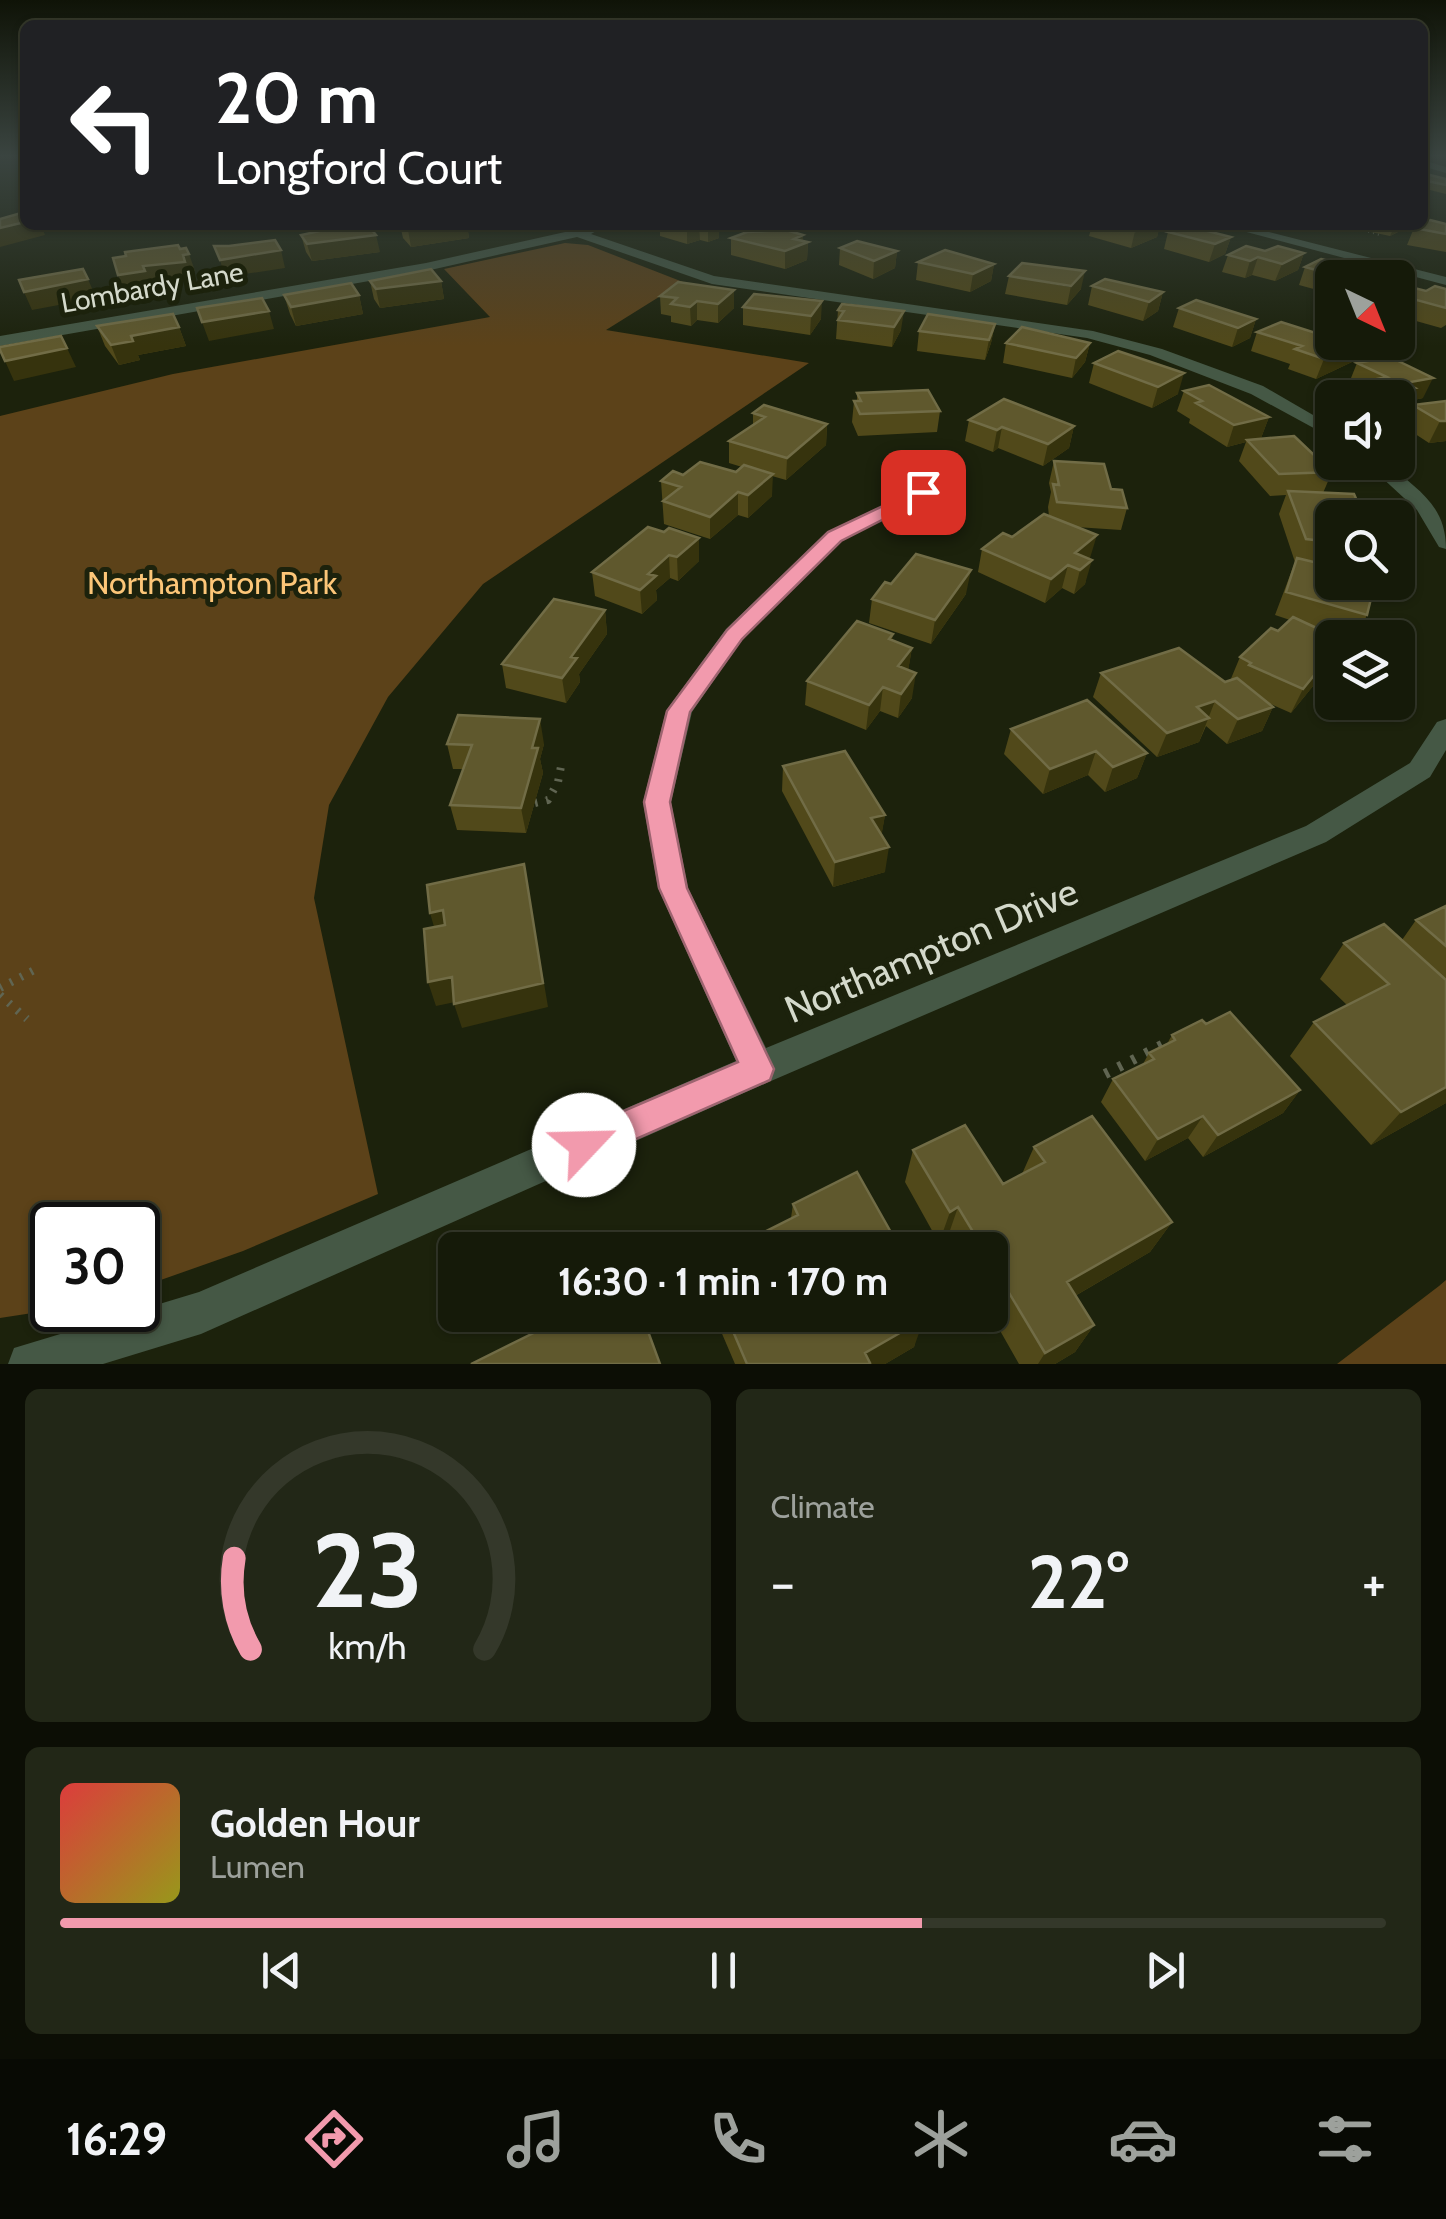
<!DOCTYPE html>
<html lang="en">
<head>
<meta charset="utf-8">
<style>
  :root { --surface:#151a09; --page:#222717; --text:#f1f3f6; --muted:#9da19c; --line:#34382a; --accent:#f29aad }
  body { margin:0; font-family:Cabin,sans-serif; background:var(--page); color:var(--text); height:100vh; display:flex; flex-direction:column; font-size:38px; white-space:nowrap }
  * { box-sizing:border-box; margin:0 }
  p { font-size:32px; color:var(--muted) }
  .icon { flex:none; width:55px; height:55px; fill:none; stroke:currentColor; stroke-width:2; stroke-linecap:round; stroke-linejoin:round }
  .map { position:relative; height:1364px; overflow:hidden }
  .sheet { display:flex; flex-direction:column; gap:25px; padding:25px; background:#0c0e05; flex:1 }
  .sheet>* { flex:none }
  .guide { position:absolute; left:20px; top:20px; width:1408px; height:210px; border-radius:15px; box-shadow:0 2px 8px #0004,0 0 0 2px var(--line); background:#202124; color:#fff; overflow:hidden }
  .needle { width:65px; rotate:137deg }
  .fabs { position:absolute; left:1315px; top:260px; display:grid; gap:20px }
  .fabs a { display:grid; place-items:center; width:100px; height:100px; border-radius:15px; background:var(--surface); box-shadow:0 2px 8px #0004,0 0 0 2px var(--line); font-size:50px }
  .speed { position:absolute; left:30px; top:1202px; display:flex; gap:20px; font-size:50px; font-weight:700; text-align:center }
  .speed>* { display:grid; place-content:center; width:130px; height:130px; border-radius:50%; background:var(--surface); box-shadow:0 2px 8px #0004,0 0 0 2px var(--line); line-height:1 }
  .speed .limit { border:5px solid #111; border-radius:15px; background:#fff; color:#111 }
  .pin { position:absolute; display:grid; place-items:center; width:85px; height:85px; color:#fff; margin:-42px; border-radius:20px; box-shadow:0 5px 15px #0006 }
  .me { position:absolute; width:110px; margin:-55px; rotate:66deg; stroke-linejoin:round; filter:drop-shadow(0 0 8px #0008) }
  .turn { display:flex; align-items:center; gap:35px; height:210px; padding:0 30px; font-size:45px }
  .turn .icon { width:130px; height:130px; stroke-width:2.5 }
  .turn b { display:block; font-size:70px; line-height:85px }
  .big { font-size:75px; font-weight:700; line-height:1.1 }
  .sheet .card { flex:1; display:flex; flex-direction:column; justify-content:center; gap:15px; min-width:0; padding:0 35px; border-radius:15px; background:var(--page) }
  .sheet .dial { align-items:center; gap:0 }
  .dial svg { height:260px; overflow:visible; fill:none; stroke:var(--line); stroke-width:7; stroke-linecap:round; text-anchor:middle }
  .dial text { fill:var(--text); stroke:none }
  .song { display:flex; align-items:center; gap:30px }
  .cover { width:120px; height:120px; border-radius:15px; background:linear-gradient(135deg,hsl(0 70% 55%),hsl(60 70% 35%)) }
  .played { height:10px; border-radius:5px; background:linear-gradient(90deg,var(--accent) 65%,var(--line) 65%) }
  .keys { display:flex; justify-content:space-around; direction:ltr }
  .heat { display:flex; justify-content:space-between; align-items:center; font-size:55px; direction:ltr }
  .sheet .tiles { flex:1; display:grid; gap:25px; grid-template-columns:1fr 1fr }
  .card:last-child { grid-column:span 2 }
  .trip { position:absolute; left:438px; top:1232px; width:570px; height:100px; border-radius:15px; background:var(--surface); box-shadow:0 2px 8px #0004,0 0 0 2px var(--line); font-weight:700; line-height:100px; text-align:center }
  .tab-bar { display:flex; height:160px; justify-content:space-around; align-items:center; background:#080a04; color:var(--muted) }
  .tab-bar .icon { width:70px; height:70px }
  .tab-bar .on { color:var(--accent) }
  .tab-bar b { font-size:45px; color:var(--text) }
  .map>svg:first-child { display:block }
  .green { fill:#5c4219 }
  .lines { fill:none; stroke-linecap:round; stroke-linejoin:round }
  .path-far2 { stroke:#606552; stroke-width:2.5; stroke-dasharray:1 4; stroke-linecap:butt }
  .path-far1 { stroke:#606552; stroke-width:8; stroke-dasharray:2.5 9; stroke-linecap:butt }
  .path { stroke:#606552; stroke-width:10; stroke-dasharray:4 11; stroke-linecap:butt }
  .street { fill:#455845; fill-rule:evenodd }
  .wall { fill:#51491a }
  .shaded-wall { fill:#36330d }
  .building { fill:#5f582d; stroke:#716c46; stroke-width:2.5 }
  .route { fill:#f29aad; stroke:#9d6470; stroke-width:2.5 }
  .labels { text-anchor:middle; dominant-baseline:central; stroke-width:10; stroke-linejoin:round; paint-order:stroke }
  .far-street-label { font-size:28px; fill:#d4d9cb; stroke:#1c220c }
  .park-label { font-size:32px; fill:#fcc678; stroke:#1c220c }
  .near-street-label { font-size:38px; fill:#d4d9cb; stroke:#1c220c }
</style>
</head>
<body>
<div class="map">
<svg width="1446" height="1364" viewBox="0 0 1446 1364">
  <rect width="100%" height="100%" fill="#1c220c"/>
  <!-- green -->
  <path class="green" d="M565 243 588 245 683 282 606 330 809 363 483 584 388 697 329 805 314 898 378 1194 243 1251 138 1288V1225H52V1310L0 1318V416L173 374 490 317 444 269Z
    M1446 1280V1364H1337L1439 1286Z"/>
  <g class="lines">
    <!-- path-far2 -->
    <path class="path-far2" d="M1354 227 1380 235"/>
    <!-- path-far1 -->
    <path class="path-far1" d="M535 803 548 800 558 782 562 761
      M0 988 38 968
      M0 995 27 1019"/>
    <!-- path -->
    <path class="path" d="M1105 1074 1166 1043 1173 1050"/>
    <!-- street -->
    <path class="street" d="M1422 160 1446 167V173L1422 166Z
      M1220 225H1241L1446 277V285Z
      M592 226 598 230 591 234 714 276 1093 331 1162 349 1263 386 1332 426V438L1251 394 1150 355 1087 338 712 284 577 237 426 271 0 346V336L426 263Z
      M1365 462H1386C1417 490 1446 504 1446 549L1439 547 1417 510Z
      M923 486 933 492 930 496 841 540 742 639 692 712 671 802 688 888 766 1048 1306 826 1410 763 1437 722 1446 719V750L1430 777 1326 842 771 1081 201 1334 103 1364H8L14 1348 199 1292 736 1061 658 888 643 802 666 711 726 629 827 532Z"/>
  </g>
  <!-- wall -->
  <path class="wall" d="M1422 178 1446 179V194L1422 188Z
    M1446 224V252L1407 245 1414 228Z
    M400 225H467L469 238 411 247 403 238Z
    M660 225H725V230L719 232V238L708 242 700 240 687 244 660 236Z
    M1074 225H1160L1157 237 1131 248 1089 236 1092 226 1086 228Z
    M1337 225H1404L1402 230 1390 236Z
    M1168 232 1231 237 1225 254 1209 262 1164 249Z
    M301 235 380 252 312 261 306 252Z
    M731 238 808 242 807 260 785 269 731 255Z
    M840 248 897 251 895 268 873 279 839 265Z
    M1265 251 1304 253 1298 270 1275 281 1252 275 1245 278 1222 272 1228 255Z
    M918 262 994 264 991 281 970 292 916 280Z
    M1305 267 1396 276 1395 278H1332V294L1299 285Z
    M1009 276 1081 289 1067 305 1005 294Z
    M370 281H441L444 299 380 308 374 299Z
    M1092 286 1163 292 1158 311 1143 321 1088 305Z
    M1446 289V325L1441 328 1409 319 1398 325V290L1426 291Z
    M734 290V308L718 323 697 320 691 326 671 322V316L661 314 660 296Z
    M754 294 821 319 810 335 743 325V307Z
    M284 295H359L363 314 296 326 290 314Z
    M842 304 901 330 892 347 836 339 838 310Z
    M1179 308 1256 319 1250 338 1232 347 1173 327Z
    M995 324 991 343 985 360 917 351 919 331Z
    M97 326 179 327 186 346 138 355 140 360 119 365 105 346Z
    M1398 327 1411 331 1407 341 1400 346 1390 342H1398Z
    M1257 332 1352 362 1316 379 1288 369 1290 364 1251 351Z
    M1006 343H1090L1085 362 1072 378 1003 363Z
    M1390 357 1423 398 1409 401 1405 409 1398 398H1360L1363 390 1349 383 1357 363Z
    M1094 363 1178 394 1152 408 1089 383Z
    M1184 391 1269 417 1261 438 1332 472 1323 493 1364 518H1332V582L1367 615 1356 638 1313 626 1331 664 1291 713 1268 703 1273 707 1262 731 1227 744 1206 726 1199 742 1157 757 1093 697 1101 673 1225 682 1230 681 1240 657 1278 631 1290 620 1275 615 1295 562 1279 514 1286 495 1270 496 1239 461 1246 442 1227 447 1189 423 1190 419 1177 411Z
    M857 393 940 411 937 432 858 436 852 422 854 401H857Z
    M1446 401V441L1429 443 1403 426 1413 405Z
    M753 413 827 424 826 445 786 480 772 476V496L748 518 738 515 710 539 664 524 661 481 683 475 736 472 742 467 729 463V441L753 426Z
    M969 420 1074 426 1069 448 1043 466 998 448 993 452 965 441Z
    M1054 461 1111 489 1127 508 1121 530 1076 527 1090 558 1085 584 1074 594 1062 588 1045 603 978 572 982 549 1012 537 1049 516 1048 507 1051 492 1049 483Z
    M648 527 699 561 678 581 670 578 656 590 657 600 642 614 595 596 592 572Z
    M891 584 966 594 931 644 869 623 872 599Z
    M605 610 607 634 579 674 580 682 566 703 506 688 502 664Z
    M893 634 892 640 912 648 908 670 912 698 898 718 880 711 866 730 805 705 807 681Z
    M1011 729 1147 753 1137 778 1105 792 1088 775 1043 794 1004 754Z
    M447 744H544L540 759 543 773 526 833 457 830 450 805 463 769H453Z
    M783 766 885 815 881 836 885 872 833 887 782 791Z
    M1446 906V1103L1371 1145 1290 1056 1314 1022 1347 1005 1320 979 1344 943 1402 940 1416 920Z
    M1206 1024 1300 1090 1283 1113 1203 1157 1188 1138 1145 1161 1101 1102 1113 1079 1143 1064 1149 1053 1167 1044 1172 1035Z
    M1034 1147 1172 1222 1150 1252 1075 1296 1094 1325 1075 1352 1055 1364H1019L990 1313V1250H954L947 1239 939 1243 905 1182 913 1150 1003 1184 1022 1174Z
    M793 1204 890 1250 791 1218Z
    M714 1315H922L914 1347 885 1364H735Z"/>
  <!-- shaded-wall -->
  <path class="shaded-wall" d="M25 222V225H41L45 235 0 247V228Z
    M443 225H467L469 238 411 247 408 230Z
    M695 225H699L700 240 687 244V228Z
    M725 225V230L719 232V238L708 242V226Z
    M1149 225H1160L1157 237 1131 248 1135 231Z
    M1395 225H1404L1402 230 1390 236Z
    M376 235 380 252 312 261 307 244Z
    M803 235V244L808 242 807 260 785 269V251L794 239Z
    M1231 237 1225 254 1209 262 1215 244Z
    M281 250 285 268 225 277 220 260Z
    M897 251 895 268 873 279 874 261Z
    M1304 253 1298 270 1275 281 1282 264Z
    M189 254 195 271 189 272 191 280 149 283 143 266Z
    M1258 257 1252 275 1245 278 1250 261Z
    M994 264 991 281 970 292 973 274Z
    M145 271 151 289 125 293 118 275Z
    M1085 271 1081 289 1067 305 1071 286Z
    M88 279 96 298 32 310 24 292Z
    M441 281 444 299 380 308 376 289Z
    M734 290V308L718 323V304Z
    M1163 292 1158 311 1143 321 1149 302Z
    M359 295 363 314 296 326 291 307Z
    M1417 300 1409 319 1398 325 1404 307Z
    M697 301V320L691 326 690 307Z
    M822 301 821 319 810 335 811 316Z
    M269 311 274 329 209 341 202 322Z
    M904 311 901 330 892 347 894 327Z
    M1256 319 1250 338 1232 347 1238 328Z
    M995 324 991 343 985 360 989 340Z
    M179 327 186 346 138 355 140 360 119 365 111 345 131 336Z
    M1411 331 1407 341 1400 346 1405 336Z
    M1360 342 1352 362 1316 379 1324 359Z
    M1090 343 1085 362 1072 378 1076 358Z
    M67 348 76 367 14 381 5 361Z
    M1184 373 1178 394 1152 408 1158 387Z
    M1433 378 1423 398 1409 401 1405 409 1398 410V398H1387L1390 393 1405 383Z
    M1269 417 1261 438 1247 440 1246 442 1227 447 1234 425Z
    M1440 421H1446V441L1429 443Z
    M827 424 826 445 786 480 787 458Z
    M1074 426 1069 448 1043 466 1048 444Z
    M1002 427 998 448 993 452 997 430Z
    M773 474 772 496 748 518V495Z
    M738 492V515L710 539V517Z
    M1097 535 1090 558 1077 569 1075 553Z
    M699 538V561L678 581 677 557Z
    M669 555 670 578 656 590 657 600 642 614 640 590 648 574Z
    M1092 560 1085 584 1074 594 1080 570Z
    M1068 565 1062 588 1045 603 1051 579Z
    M971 570 966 594 931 644 935 620Z
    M605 610 607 634 579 674 580 682 566 703 562 678 571 657Z
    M912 648 908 672 898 666Z
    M1332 653 1331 664 1291 713 1303 689Z
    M916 673 912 698 898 718 901 694Z
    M883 687 880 711 866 730 869 705Z
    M1215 701 1199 742 1157 757 1167 733 1197 707Z
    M1273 707 1262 731 1227 744 1238 719Z
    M540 719 544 744 540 759 543 773 526 833 521 808 532 748Z
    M1096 751 1088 775 1043 794 1050 769Z
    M1147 753 1137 778 1105 792 1113 767Z
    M885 815 881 839 871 818Z
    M889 847 885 872 833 887 835 862Z
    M524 864 548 1007 462 1028 454 1004Z
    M443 910 450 934 437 937 430 913Z
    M452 977 460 1001 436 1006 428 982Z
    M1446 1087V1103L1371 1145 1401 1112Z
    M1300 1090 1283 1113 1203 1157 1218 1135Z
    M1203 1116 1188 1138 1145 1161 1158 1139Z
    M958 1207 947 1239 939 1243 950 1212Z
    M1172 1222 1150 1252 1049 1311 1067 1282Z
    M893 1236 890 1250H879L881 1242Z
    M924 1319 914 1347 885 1364H862L865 1353Z
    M1094 1325 1075 1352 1055 1364H1038L1045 1353Z"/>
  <!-- building -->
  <path class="building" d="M1430 175 1446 179V185L1422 180V178Z
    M21 213 25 214V222L0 228V219Z
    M1430 220 1446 224V234L1414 228Z
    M347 225H368L376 235 307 244 301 235Z
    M403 225H443L408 230Z
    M1113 225H1149L1135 231Z
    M1184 225 1231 237 1215 244 1168 232Z
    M786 230 803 235 794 239 808 242 785 251 731 238 747 232Z
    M275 240 281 250 220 260 214 246H229Z
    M857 241 897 251 874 261 840 248Z
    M178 245 180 249 186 248 189 254 183 255 185 262 143 266 145 271 118 275 113 258 126 256 125 252Z
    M1246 246 1265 251 1278 246 1304 253 1282 264 1258 257 1250 261 1228 255Z
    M945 250 994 264 973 274 918 262Z
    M1321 259 1396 276 1393 278H1344L1305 267Z
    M1022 263 1085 271 1071 286 1009 276Z
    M83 269 88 279 24 292 19 280Z
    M431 269 441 281 376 289 370 281Z
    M1105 279 1163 292 1149 302 1092 286Z
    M678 282 734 290 718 304 697 301 690 307 671 304 677 298 660 296Z
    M351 283 359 295 291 307 284 295Z
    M1406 286 1426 291 1435 286 1446 289V308L1417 300 1404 307 1398 306V290Z
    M754 294 822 301 811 316 743 307Z
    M262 298 269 311 202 322 197 308Z
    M1196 300 1256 319 1238 328 1179 308Z
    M842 304 904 311 894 327 838 320 844 311 838 310Z
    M173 314 179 327 131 336 133 341 111 345 97 326Z
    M928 314 995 324 989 340 919 331Z
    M1281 322 1325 336 1332 333V342H1359L1324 359 1295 349 1302 346 1257 332Z
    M1022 327 1090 343 1076 358 1006 343Z
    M1398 327 1411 331 1405 336 1398 334Z
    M61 336 67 348 5 361 0 350V347Z
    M1118 351 1184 373 1158 387 1094 363Z
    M1390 357 1433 378 1405 383 1415 388 1390 393 1367 381 1387 377 1357 363Z
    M1209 385 1269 417 1234 425 1196 403 1202 401 1184 391Z
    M928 390 940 411 860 414 854 401H861L857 393Z
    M1004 399 1074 426 1048 444 1002 427 997 430 969 420Z
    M1446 401V421H1440L1413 405Z
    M764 405 827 424 787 458 729 441 765 417 753 413Z
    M1294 436 1332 472 1279 474 1247 440Z
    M1054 461 1104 464 1111 489 1122 490 1127 508 1057 502 1053 484 1059 485Z
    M700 462 736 472 744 465 773 474 748 495 738 492 710 517 663 501 681 487 661 481 673 471 683 475Z
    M1288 491 1354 494 1364 517 1332 518V542L1306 539Z
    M1044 514 1097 535 1075 553 1092 560 1080 570 1068 565 1051 579 982 549 1003 533 1012 537Z
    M648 527 664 532 669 528 699 538 677 557 669 555 648 574 656 576 640 590 592 572Z
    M916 554 971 570 935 620 872 599 885 582 891 584Z
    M1297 558 1322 564 1324 559 1332 561V582H1375L1367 615 1286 592Z
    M554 599 605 610 571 657 577 658 562 678 502 664Z
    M1293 617 1338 638H1332V653L1303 689 1249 665 1251 663 1240 657 1271 628 1278 631Z
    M857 621 893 634 889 639 912 648 898 666 916 673 901 694 883 687 869 705 807 681Z
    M1179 648 1225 682 1237 678 1273 707 1238 719 1215 701 1197 707 1209 718 1167 733 1101 673Z
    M1087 700 1147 753 1113 767 1096 751 1050 769 1011 729Z
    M458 715 540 719 532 748H538L521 808 450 805 472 745 447 744Z
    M845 751 885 815 871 818 889 847 835 862 783 766Z
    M524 864 543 983 454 1004 452 977 428 982 424 929 445 925 443 910 430 913 427 885Z
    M1446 906V946L1416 920Z
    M1384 924 1446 980V1087L1401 1112 1314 1022 1389 984 1344 943Z
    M1230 1012 1300 1090 1218 1135 1203 1116 1158 1139 1113 1079 1154 1059 1149 1053 1175 1040 1172 1035 1202 1020 1206 1024Z
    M1092 1116 1172 1222 1067 1282 1094 1325 1045 1353 990 1261V1250H984L958 1207 950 1212 913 1150 965 1125 1003 1184 1045 1162 1034 1147Z
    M857 1172 893 1236 881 1242 885 1250H729L798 1215 793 1204Z
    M570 1315H596L599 1323 615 1315H642L660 1364H471Z
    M726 1315H922L924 1319 865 1353 870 1363 868 1364H747Z"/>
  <!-- sky -->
  <linearGradient id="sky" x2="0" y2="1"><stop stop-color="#0f1307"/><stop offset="0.45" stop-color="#3a4440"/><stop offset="1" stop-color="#3a4440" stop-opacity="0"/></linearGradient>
  <rect width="1446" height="346" fill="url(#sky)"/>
  <!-- route -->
  <path class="route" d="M923 487 929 489V496L841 541 742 639 690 712 670 802 687 888 774 1069 770 1080 584 1162 572 1157 566 1145 572 1133 738 1062 659 888 644 802 667 711 727 630 828 532Z"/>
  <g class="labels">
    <!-- far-street labels -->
    <g class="far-street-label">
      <text transform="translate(152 287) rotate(-10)">Lombardy Lane</text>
    </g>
    <!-- park labels -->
    <g class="park-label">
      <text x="212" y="582">Northampton Park</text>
    </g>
    <!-- near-street labels -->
    <g class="near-street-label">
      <text transform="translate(931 950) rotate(-23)">Northampton Drive</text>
    </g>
  </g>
</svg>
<div class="fabs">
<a><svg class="needle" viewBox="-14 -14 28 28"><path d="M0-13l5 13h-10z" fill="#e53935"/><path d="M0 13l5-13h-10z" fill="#9da19c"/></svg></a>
<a><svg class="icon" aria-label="sound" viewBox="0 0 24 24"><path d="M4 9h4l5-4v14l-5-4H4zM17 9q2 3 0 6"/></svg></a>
<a><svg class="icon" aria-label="search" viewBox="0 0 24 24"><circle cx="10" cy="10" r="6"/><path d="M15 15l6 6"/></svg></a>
<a><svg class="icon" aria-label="layers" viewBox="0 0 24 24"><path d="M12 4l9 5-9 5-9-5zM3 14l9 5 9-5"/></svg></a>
</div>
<div class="speed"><div class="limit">30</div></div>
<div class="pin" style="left:923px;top:492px;background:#d93025"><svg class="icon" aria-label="arrive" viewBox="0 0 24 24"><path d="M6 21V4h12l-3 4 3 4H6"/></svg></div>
<svg class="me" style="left:584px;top:1145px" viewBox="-20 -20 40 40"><circle r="19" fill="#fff"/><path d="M0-13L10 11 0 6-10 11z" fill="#f29aad"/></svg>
<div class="trip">16:30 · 1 min · 170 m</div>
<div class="guide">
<div class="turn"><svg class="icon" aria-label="left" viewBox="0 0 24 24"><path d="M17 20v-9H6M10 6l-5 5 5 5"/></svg><div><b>20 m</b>Longford Court</div></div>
</div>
</div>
<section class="sheet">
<div class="tiles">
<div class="card dial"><svg viewBox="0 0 100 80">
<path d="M14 69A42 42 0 1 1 86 69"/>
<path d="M14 69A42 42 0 0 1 9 41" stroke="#f29aad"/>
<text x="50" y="56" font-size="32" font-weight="700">23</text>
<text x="50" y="72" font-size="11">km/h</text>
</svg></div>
<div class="card"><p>Climate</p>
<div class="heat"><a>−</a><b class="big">22°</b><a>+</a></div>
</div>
<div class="card">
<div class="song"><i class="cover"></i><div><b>Golden Hour</b><p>Lumen</p></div></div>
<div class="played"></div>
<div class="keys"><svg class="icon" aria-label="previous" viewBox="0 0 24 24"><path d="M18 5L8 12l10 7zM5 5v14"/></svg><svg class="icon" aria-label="pause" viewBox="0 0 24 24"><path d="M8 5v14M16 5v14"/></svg><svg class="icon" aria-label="next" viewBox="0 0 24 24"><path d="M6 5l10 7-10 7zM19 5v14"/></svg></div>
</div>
</div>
</section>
<nav class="tab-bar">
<b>16:29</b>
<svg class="icon on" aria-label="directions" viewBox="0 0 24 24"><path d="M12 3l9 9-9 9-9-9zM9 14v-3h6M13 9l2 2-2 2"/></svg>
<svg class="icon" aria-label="music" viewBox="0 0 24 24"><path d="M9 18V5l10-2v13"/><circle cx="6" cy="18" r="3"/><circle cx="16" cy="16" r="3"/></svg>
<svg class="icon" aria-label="phone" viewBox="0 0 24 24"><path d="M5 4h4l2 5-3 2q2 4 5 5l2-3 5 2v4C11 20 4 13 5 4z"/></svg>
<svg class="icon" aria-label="climate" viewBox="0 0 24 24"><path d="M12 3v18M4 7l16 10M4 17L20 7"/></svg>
<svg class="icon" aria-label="car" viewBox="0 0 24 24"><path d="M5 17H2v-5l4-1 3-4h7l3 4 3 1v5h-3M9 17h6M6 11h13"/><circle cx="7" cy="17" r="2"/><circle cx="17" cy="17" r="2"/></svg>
<svg class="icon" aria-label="filters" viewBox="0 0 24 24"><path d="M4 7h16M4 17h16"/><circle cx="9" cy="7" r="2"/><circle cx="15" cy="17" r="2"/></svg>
</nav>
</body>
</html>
